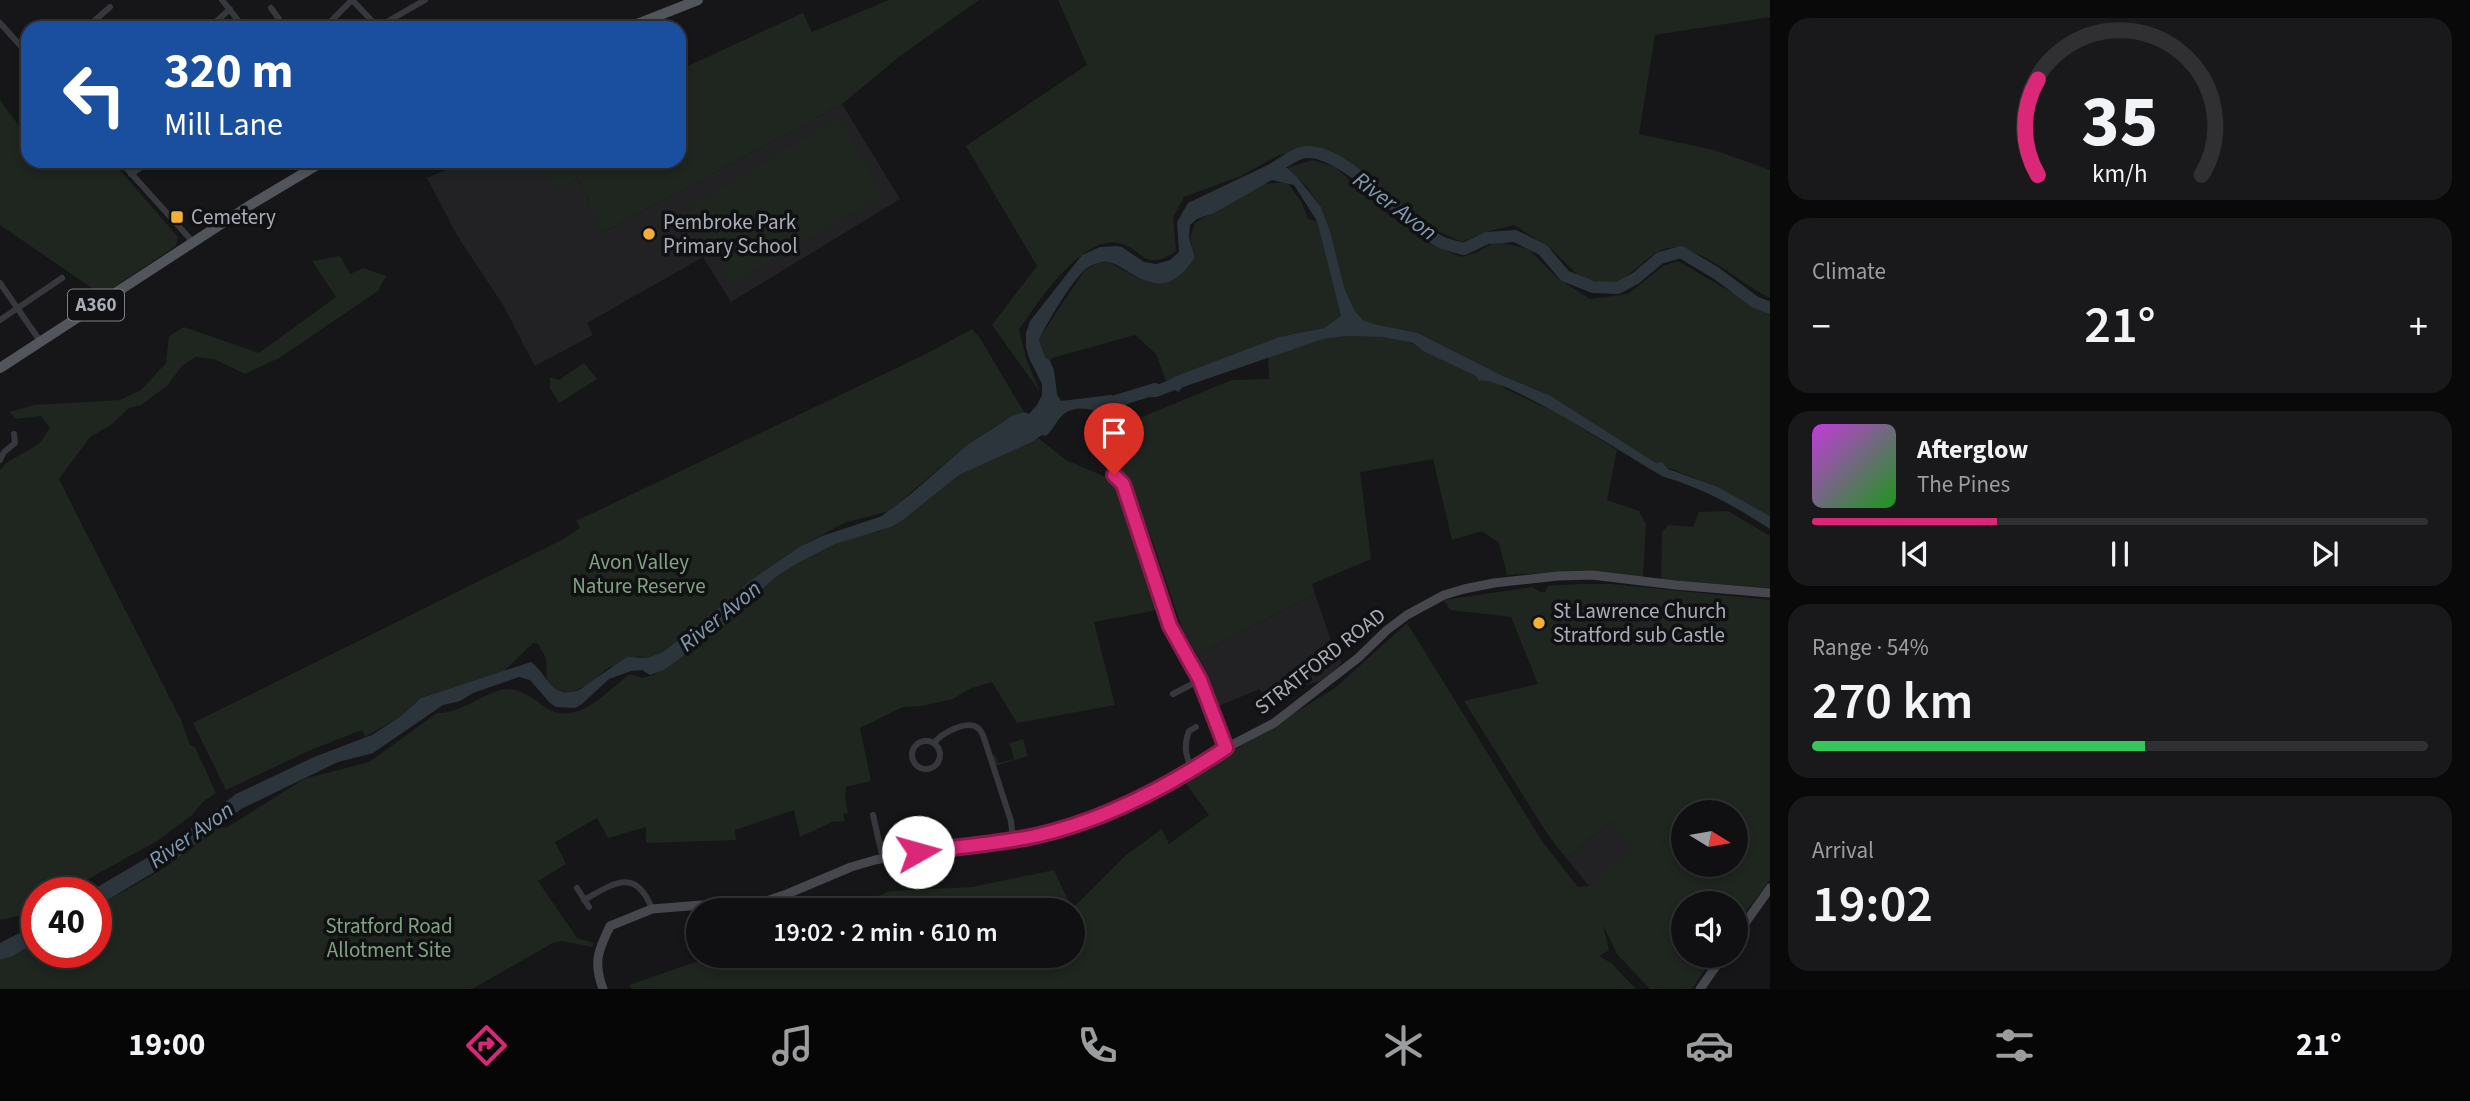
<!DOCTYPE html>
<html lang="en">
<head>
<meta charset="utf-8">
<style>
  :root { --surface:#101012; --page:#19191b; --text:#f1f3f6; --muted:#9c9d9f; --line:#303032; --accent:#db2777 }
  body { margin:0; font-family:"Source Sans 3",sans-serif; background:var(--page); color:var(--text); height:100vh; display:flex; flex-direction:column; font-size:26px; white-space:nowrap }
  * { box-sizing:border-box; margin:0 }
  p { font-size:23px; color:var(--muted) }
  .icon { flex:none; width:38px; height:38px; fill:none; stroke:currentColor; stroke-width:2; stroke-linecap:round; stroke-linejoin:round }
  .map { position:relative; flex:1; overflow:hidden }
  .drawer { display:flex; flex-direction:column; gap:18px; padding:18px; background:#09090a; width:700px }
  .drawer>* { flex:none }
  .guide { position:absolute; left:21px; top:21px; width:665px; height:147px; border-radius:21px; box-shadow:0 4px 10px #0003,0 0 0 2px var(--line); background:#1a4fa0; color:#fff; overflow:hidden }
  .needle { width:46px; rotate:101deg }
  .controls { position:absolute; left:1671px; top:800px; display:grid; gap:14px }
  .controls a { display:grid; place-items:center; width:77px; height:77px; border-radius:50%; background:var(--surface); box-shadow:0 4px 10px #0003,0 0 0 2px var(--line); font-size:35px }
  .speed { position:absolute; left:21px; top:877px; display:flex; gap:14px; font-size:35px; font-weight:700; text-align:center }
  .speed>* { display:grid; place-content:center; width:91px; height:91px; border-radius:50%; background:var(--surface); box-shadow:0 4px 10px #0003,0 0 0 2px var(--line); line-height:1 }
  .speed .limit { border:10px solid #d22; background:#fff; color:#111 }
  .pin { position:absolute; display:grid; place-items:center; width:60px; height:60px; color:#fff; margin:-72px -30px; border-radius:50% 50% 50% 0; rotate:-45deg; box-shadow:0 0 7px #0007 }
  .pin .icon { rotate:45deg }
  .me { position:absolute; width:77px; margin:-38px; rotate:83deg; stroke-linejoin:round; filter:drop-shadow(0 0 5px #0008) }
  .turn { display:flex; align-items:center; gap:24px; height:147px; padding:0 28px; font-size:32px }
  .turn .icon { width:91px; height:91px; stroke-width:2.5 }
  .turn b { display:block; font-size:49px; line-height:60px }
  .big { font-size:52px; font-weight:600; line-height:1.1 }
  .drawer .tile { flex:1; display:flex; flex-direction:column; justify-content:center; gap:10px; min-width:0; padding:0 24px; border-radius:21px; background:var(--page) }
  .drawer .dial { align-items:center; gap:0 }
  .dial svg { height:182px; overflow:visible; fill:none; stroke:var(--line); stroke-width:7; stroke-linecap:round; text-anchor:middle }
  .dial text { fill:var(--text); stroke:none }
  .song { display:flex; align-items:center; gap:21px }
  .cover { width:84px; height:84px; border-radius:10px; background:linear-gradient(135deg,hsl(290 70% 55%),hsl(120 70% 35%)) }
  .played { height:7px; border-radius:4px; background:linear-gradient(90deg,var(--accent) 30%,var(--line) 30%) }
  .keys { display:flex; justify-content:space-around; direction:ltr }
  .heat { display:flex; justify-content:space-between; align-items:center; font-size:38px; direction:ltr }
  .charge { height:10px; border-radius:5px; background:linear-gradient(90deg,#34c759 54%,var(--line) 0) }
  .trip { position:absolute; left:686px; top:898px; width:399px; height:70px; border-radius:35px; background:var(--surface); box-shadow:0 4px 10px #0003,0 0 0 2px var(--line); font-weight:600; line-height:70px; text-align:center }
  .dock { display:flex; height:112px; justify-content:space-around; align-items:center; background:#060607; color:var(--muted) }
  .dock .icon { width:49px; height:49px }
  .dock .on { color:var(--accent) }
  .dock b { font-size:32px; color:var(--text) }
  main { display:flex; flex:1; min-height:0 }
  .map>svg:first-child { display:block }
  .built { fill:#222225 }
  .green { fill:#1e261f; fill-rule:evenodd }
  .water { fill:#2c353c }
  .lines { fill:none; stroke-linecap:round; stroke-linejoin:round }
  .river { stroke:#2c353c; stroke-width:12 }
  .street { stroke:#37383d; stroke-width:6 }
  .secondary { stroke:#45474d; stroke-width:9 }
  .primary { stroke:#53555c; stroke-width:10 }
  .route-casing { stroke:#8e194d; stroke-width:18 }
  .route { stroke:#db2777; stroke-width:12 }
  .poi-dot { fill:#f2b134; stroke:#111113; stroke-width:2.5 }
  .labels { text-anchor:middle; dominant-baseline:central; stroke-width:7; stroke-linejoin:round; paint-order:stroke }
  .shield { fill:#111113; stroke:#7b7e86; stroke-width:2 }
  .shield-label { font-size:19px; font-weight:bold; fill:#a8adb8 }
  .poi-label { font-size:21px; fill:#a8adb8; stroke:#111113; text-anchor:start }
  .park-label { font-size:21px; fill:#7fa381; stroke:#111113 }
  .street-label { font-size:21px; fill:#a8adb8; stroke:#111113 }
  .water-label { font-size:23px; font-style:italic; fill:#7f9bb3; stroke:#111113 }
</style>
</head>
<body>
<main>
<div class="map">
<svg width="1770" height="989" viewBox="0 0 1770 989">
  <rect width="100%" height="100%" fill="#161618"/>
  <!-- built -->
  <path class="built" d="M842 104 900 199 731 302 703 257 587 323 593 335 535 366 503 305 458 237 427 178 467 161H539L555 190 578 178 604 232Z
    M1315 594 1330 638 1342 663 1324 680 1289 690 1270 701 1259 689 1219 706 1197 655Z
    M1611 822 1634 849 1589 886 1566 858Z"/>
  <!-- green -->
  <path class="green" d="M889 0H979L900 56 842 104 604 232 587 204 590 202 578 178 555 191 539 161H679V70L803 13 812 32Z
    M1058 0H1770V17L1655 35 1639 134 1714 150 1770 170V298C1744 286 1696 242 1668 248 1652 251 1630 276 1614 285L1581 278 1550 248 1514 225 1490 231 1462 242 1431 228 1396 202 1358 168 1314 149 1279 155 1241 176 1184 197 1173 218 1176 251C1144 274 1143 248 1118 243 1081 236 1037 303 1019 330L1027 361 1040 392 992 325 1037 266 966 146 1087 65Z
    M0 100 25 134 28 130V161H112L178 237 176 246 102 295 0 225Z
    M839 118 883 194 733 283 689 207Z
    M1313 160 1335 167 1389 215 1440 248 1461 257 1478 252 1496 241 1528 249 1557 278 1590 299 1628 294 1663 266 1678 261 1770 315V516L1718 487 1656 463 1551 396 1503 376 1418 333 1374 324 1363 320 1355 311 1345 290 1330 231 1321 207 1306 186 1287 168Z
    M1287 182 1302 203 1308 219 1317 221 1341 316 1324 328 1279 337 1166 381 1156 354 1135 335 1052 358 1050 361 1045 357 1039 340 1042 334 1084 271 1097 263 1108 262C1122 268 1150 289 1165 282 1175 277 1186 265 1195 257L1190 238 1195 223 1262 184Z
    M340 256 350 274 363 268 386 276 378 291 279 358 245 374 214 359 195 357 181 367 168 385 141 405 129 408 111 425 90 437 59 479 181 720 190 745 195 747 216 793 204 801 191 816 157 841 65 892H37V907L19 916 0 920V470L6 463 39 444 50 428 41 416 16 419 9 412 35 405 120 400 141 390 166 363 169 336 184 327 259 353 336 297 312 261Z
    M972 329 980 338 1024 412 1002 422 967 445 889 511 844 523 801 546 748 582 739 593 663 652 647 658 639 656 608 668 592 682 570 693 556 689 547 682 546 658 538 644 533 643 504 671 421 698 401 716 365 737 362 730 313 749 226 790 193 723 562 540 580 528 576 521 926 354Z
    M1347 336C1371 337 1405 334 1423 351L1496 382 1504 388 1559 414 1617 450 1607 500 1639 511 1646 524 1643 578 1569 572 1507 575 1499 543 1482 531 1452 540 1433 459 1360 472 1371 559 1312 584 1315 594 1197 655 1182 629 1151 537 1130 487 1119 472 1107 441 1137 419 1232 380 1269 379 1268 357 1323 339Z
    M584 363 597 379 559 403 550 388V377L559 380Z
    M1038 438 1066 460 1115 481 1125 503 1163 609 1094 622 1115 705 1017 723 992 682 969 689 953 699 921 706 903 707 860 728 871 781 846 787 845 797 848 813 843 814 845 821 832 822 800 837 794 810 735 830 736 840 646 843V827L608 838 597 818 555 842 566 864 538 881 577 938 594 943 592 947 562 941 553 943 472 989H0V960L13 956 37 941V952H96V907C138 883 184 860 218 825L226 828 304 779 369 762 437 713C463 714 483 691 508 689 520 689 533 698 542 705 576 730 604 693 630 674L643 678 656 674 730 620 773 579 796 564 835 544 867 533 878 532 903 520 959 475Z
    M1728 511 1770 536V588L1661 580 1662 532 1669 525 1693 527 1699 512Z
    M1579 584H1611L1770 600V880L1736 925V903H1684V956H1714L1692 989H1650L1617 954 1603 925 1609 950 1599 956 1611 963 1636 989H632L629 985 713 956H1073V910H846L890 891 972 887 1054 870 1072 909 1126 855 1162 829 1169 844 1209 815 1184 781 1335 688 1407 623 1542 841 1578 887 1588 886 1633 849 1611 822 1566 858 1548 835 1464 701 1538 684 1511 617 1450 610 1444 600 1532 587 1540 592H1545L1548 586ZM1684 812H1736V864H1684Z
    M1023 739 1028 756 995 766 992 755 996 756 998 763 1014 759 1010 745 1007 744Z"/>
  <!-- water -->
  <path class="water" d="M1274 162 1287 168 1297 177 1321 207 1330 231 1345 290 1355 311 1363 320 1374 324 1418 333 1503 376 1551 396 1656 463 1662 462 1668 469 1718 487 1770 516V529C1736 507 1703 488 1664 477 1635 461 1502 374 1479 381L1476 376 1423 351 1413 343 1383 337 1347 336 1323 339 1183 387 1178 392 1175 390 1157 397H1141L1140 393C1151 386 1163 384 1174 377L1279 337 1324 328 1341 316 1317 221 1294 185 1272 180 1214 213 1197 219 1190 225 1189 238 1195 257C1178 283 1161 292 1132 274 1125 270 1116 263 1108 262 1101 261 1092 265 1087 268 1075 276 1045 325 1039 340L1045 357 1050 361 1054 370 1057 394 1061 401 1111 395 1121 399 1129 396 1131 402 1121 408 1105 411 1113 421 1112 431C1106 427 1107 423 1102 417 1093 407 1076 406 1065 413 1057 419 1053 430 1046 436L1042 435 1032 442 959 475 903 520 891 527 835 544 796 564 773 579 730 620 683 656 664 670 650 675 642 670 631 671 609 679 582 704 575 708 556 707 550 703 530 680 519 677 473 693 460 701 443 705 373 753 338 762 241 809 179 857 96 907V892H89L172 843 236 794 314 757 372 735 401 716 421 698 531 662C548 674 550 700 579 690L627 657 647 658 663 652 738 593 748 582 801 546 822 536 882 516 912 493 967 445 1012 416 1024 412 1029 414 1037 405 1042 395V384L1029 358 1026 347V333L1030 321 1082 255 1100 247 1116 246 1122 247 1144 262 1156 264 1170 260 1179 252 1177 222 1188 203Z
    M37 924V941L13 956 0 960V943Z"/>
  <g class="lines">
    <!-- river -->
    <path class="river" d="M1269 172C1278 166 1291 156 1301 153 1339 142 1405 223 1439 241 1446 245 1456 247 1464 249L1487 238 1515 236 1543 250 1565 276 1593 287 1618 288 1636 278 1660 258 1681 252 1716 273 1755 302 1770 308
      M1116 401 1155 389"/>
    <!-- street -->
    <path class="street" d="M222 0 244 28
      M352 0 379 28
      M271 8 279 19 271 28
      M0 23 28 54
      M378 27 425 0
      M86 28 110 7
      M209 28 230 9
      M324 28 352 0
      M120 161 193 242
      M131 174 151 161
      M0 283 40 341
      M0 320 62 278
      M0 460 4 452 15 443 14 434
      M1114 475 1123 484 1170 626 1200 680 1226 748
      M1173 694 1200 680
      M912 755a14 14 0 1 1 28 0a14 14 0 1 1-28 0Z
      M934 743C941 734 966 719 978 728 980 729 983 735 984 738L1011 821 1013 840
      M1192 771C1186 755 1183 747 1189 731L1196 727
      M873 815 883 859
      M577 888 589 907
      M584 900C614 883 636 867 652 909"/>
    <!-- secondary -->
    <path class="secondary" d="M1736 936 1770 888
      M603 989C593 962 598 951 610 926L652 909 701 905 752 906 787 894 851 867 875 860 917 852 1039 835 1095 817 1151 792 1192 771 1226 748 1274 723 1358 658 1387 630 1407 615 1444 595 1464 589 1494 583 1558 576 1592 575 1675 585 1770 593
      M1700 989 1723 956"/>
    <!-- primary -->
    <path class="primary" d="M627 28 698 0
      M0 368 252 204 324 161"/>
  </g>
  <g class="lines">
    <!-- route casing -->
    <g class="route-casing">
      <path id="route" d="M918 852C957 847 997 844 1035 836 1103 821 1169 786 1226 748L1200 680 1170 626 1123 484 1114 475"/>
    </g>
    <!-- route -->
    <use href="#route" class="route"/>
  </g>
  <!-- markers -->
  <g class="poi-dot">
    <rect x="170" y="210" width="14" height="14" rx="3.5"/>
    <circle cx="649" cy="234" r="7"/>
    <circle cx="1539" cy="623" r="7"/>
  </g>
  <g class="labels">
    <!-- shield labels -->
    <rect class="shield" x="68" y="289.5" width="56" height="31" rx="5"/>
    <g class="shield-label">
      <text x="96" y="305">A360</text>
    </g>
    <!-- poi labels -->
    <g class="poi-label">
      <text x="191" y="217">Cemetery</text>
      <text x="663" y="222">Pembroke Park<tspan x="663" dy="24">Primary School</tspan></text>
      <text x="1553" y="611">St Lawrence Church<tspan x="1553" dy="24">Stratford sub Castle</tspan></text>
    </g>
    <!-- park labels -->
    <g class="park-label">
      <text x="639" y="562">Avon Valley<tspan x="639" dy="24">Nature Reserve</tspan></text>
      <text x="389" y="926">Stratford Road<tspan x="389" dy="24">Allotment Site</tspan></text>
    </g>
    <!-- street labels -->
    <g class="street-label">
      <text transform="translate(1320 661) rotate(-38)">STRATFORD ROAD</text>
    </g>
    <!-- water labels -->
    <g class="water-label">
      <text transform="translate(1395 206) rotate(37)">River Avon</text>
      <text transform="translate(720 616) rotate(-39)">River Avon</text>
      <text transform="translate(191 835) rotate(-35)">River Avon</text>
    </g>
  </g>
</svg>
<div class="controls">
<a><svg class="needle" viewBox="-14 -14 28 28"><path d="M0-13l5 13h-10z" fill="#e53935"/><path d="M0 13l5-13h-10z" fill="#9c9d9f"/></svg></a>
<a><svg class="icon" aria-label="sound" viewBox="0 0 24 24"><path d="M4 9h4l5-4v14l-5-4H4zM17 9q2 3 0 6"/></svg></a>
</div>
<div class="speed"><div class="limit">40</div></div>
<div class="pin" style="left:1114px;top:475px;background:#d93025"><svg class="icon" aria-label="arrive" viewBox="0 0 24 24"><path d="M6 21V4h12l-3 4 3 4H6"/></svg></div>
<svg class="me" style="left:918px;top:852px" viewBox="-20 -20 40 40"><circle r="19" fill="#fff"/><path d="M0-13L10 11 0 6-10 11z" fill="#db2777"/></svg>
<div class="trip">19:02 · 2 min · 610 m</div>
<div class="guide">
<div class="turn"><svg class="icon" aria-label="left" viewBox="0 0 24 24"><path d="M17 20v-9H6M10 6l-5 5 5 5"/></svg><div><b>320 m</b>Mill Lane</div></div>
</div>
</div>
<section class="drawer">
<div class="tile dial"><svg viewBox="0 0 100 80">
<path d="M14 69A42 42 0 1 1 86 69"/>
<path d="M14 69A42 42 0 0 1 14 27" stroke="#db2777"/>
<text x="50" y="56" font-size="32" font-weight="700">35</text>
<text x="50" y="72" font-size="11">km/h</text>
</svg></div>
<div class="tile"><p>Climate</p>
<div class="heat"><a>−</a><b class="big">21°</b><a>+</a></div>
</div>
<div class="tile">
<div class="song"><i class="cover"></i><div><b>Afterglow</b><p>The Pines</p></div></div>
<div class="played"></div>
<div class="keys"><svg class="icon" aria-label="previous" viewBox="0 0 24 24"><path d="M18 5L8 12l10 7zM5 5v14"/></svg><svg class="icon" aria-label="pause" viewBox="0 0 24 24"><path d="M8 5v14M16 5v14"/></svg><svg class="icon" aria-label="next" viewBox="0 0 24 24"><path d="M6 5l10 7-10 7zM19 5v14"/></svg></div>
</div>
<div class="tile"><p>Range · 54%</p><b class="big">270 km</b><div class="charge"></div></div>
<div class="tile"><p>Arrival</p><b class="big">19:02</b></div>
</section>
</main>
<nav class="dock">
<b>19:00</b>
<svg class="icon on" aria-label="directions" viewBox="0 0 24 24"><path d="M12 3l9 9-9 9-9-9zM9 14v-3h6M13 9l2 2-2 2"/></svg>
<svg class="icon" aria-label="music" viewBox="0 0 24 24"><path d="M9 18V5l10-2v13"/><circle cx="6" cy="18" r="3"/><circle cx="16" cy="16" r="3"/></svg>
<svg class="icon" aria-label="phone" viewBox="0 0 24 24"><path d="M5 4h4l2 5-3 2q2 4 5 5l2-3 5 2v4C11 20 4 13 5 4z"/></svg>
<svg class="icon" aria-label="climate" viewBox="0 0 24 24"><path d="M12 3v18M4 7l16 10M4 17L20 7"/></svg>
<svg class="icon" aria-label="car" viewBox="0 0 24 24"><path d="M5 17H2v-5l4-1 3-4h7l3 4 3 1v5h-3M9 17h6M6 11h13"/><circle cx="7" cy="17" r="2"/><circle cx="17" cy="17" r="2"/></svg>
<svg class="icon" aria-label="filters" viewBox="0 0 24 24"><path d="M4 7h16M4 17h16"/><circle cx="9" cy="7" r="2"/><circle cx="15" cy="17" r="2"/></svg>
<b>21°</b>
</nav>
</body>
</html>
